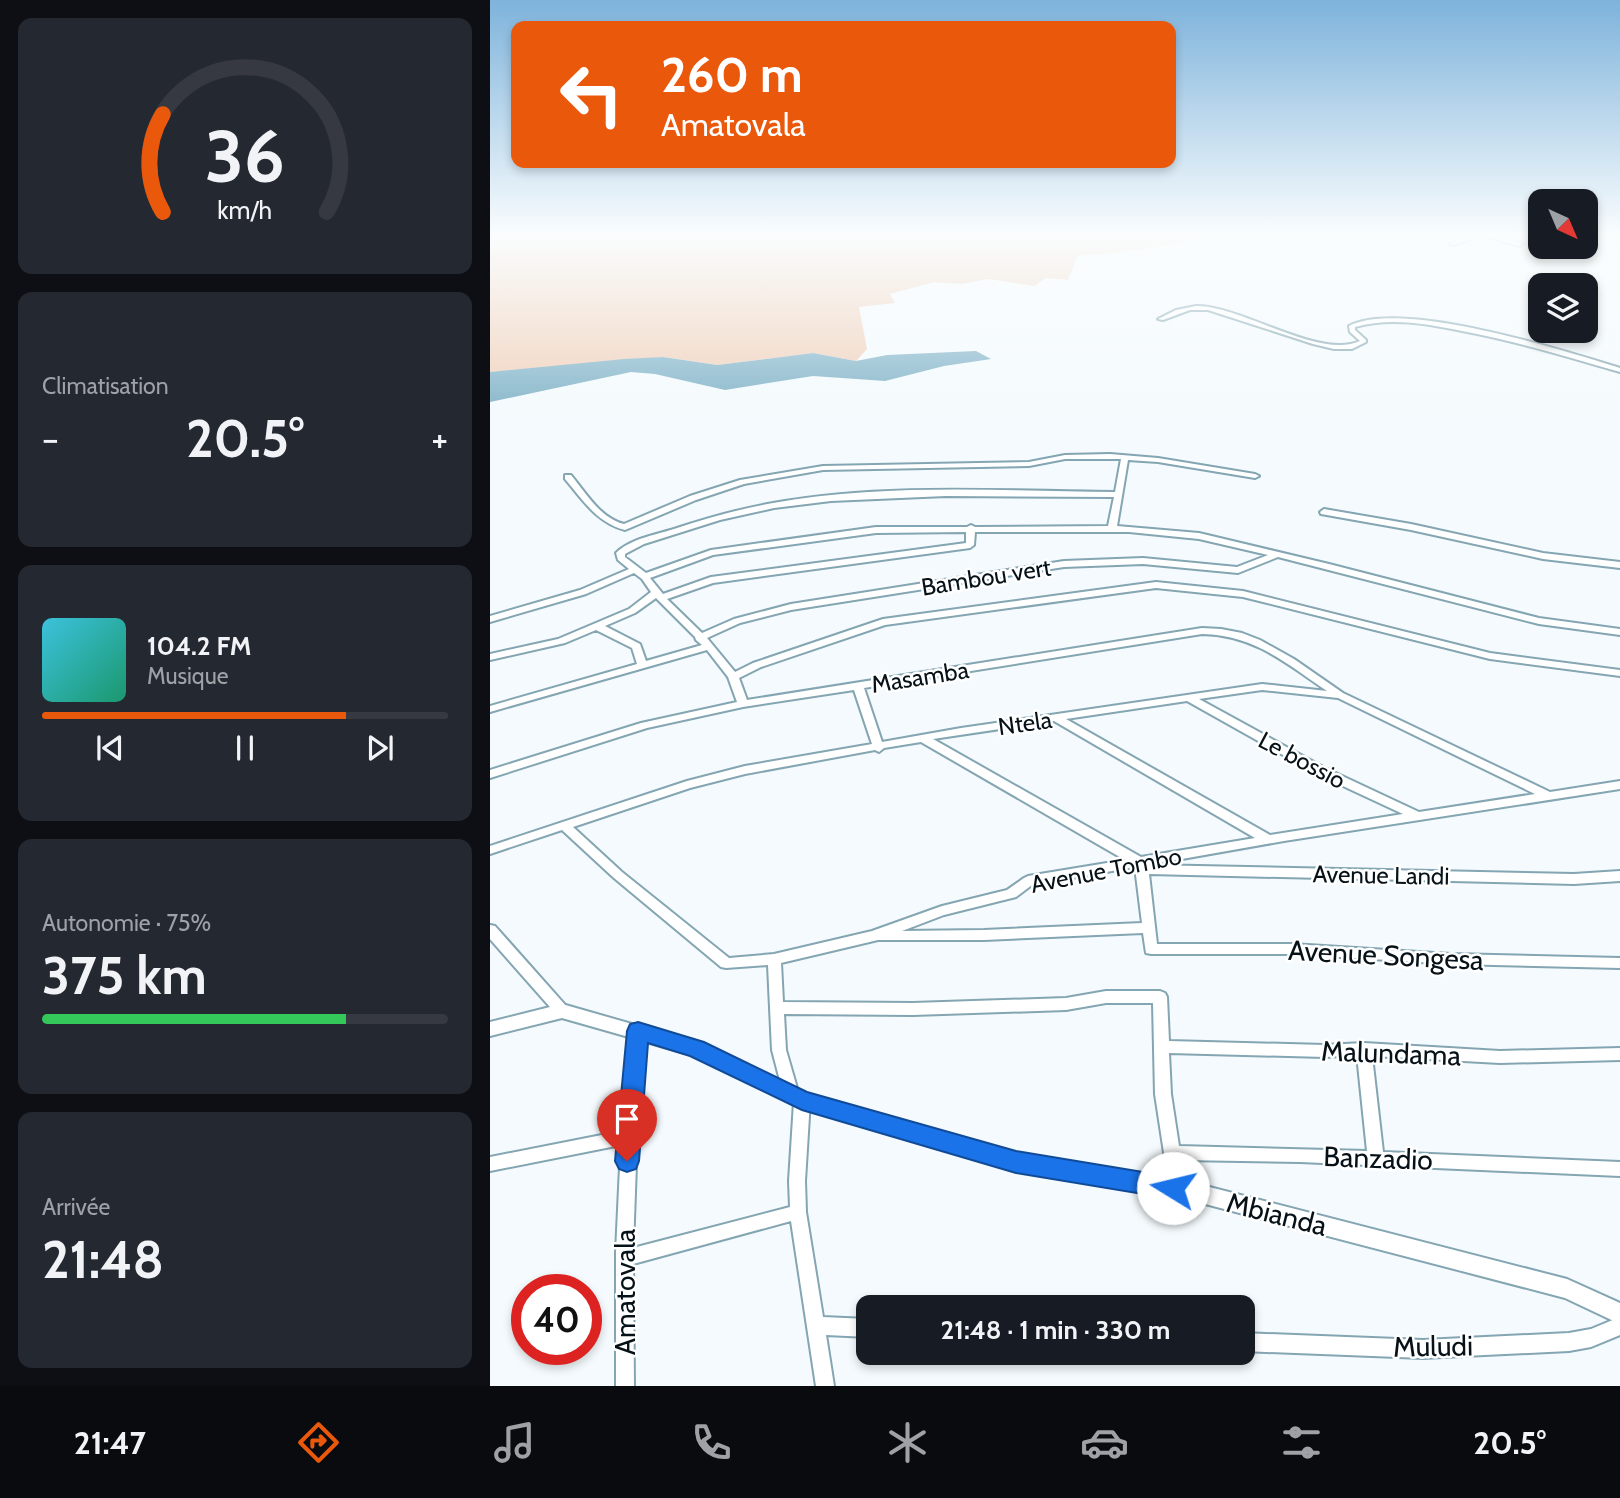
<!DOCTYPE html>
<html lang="fr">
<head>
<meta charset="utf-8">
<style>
  :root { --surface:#171b24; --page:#242831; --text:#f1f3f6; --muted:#9ea1a6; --line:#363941; --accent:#ea580c }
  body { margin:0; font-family:Cabin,sans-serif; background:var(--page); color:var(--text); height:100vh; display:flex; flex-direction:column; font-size:26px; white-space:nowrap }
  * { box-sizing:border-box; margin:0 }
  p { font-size:23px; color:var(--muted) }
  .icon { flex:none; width:38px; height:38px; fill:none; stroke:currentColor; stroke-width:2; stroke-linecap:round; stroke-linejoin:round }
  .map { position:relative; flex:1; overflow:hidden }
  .details { display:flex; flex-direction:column; gap:18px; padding:18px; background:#0d0f14; width:490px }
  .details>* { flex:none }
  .top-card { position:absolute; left:21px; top:21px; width:665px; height:147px; border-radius:14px; box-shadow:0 4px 10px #0003; background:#ea580c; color:#fff; overflow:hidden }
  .needle { width:46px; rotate:136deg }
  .tools { position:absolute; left:1038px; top:189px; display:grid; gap:14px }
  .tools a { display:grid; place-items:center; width:70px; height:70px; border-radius:14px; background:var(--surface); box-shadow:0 4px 10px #0003; font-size:35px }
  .speed { position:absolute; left:21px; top:1274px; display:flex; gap:14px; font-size:35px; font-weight:700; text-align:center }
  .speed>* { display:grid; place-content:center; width:91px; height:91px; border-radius:50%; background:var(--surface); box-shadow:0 4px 10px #0003; line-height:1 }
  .speed .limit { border:10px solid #d22; background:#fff; color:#111 }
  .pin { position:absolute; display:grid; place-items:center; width:60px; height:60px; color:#fff; margin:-72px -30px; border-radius:50% 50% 50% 0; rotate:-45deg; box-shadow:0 0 7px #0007 }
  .pin .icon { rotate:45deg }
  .me { position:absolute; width:77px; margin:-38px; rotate:279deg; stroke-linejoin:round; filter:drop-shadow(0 0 5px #0008) }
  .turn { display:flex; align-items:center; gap:24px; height:147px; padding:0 35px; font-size:32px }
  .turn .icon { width:91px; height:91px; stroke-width:2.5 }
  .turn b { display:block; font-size:49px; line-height:60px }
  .big { font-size:52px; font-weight:700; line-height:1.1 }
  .details .widget { flex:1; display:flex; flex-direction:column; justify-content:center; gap:10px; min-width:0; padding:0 24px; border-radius:14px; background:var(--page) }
  .details .dial { align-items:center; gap:0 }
  .dial svg { height:182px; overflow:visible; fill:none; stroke:var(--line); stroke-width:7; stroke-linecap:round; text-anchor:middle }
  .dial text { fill:var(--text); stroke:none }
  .song { display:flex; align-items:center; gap:21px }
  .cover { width:84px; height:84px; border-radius:10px; background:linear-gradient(135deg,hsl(190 70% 55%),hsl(160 70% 35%)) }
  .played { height:7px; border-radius:4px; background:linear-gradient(90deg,var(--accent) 75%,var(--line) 75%) }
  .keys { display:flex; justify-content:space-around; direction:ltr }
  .heat { display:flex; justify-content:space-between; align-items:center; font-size:38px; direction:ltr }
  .charge { height:10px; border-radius:5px; background:linear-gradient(90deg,#34c759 75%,var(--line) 0) }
  .trip { position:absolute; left:366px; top:1295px; width:399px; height:70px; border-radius:14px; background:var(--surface); box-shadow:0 4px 10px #0003; font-weight:700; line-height:70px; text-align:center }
  .dock { display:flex; height:112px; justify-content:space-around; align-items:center; background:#090b0e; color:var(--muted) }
  .dock .icon { width:49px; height:49px }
  .dock .selected { color:var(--accent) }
  .dock b { font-size:32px; color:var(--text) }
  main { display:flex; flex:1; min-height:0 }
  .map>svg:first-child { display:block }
  .green { fill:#f0cfb9 }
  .water { fill:#80b2c7 }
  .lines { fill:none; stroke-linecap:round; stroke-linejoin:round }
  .minor-casing { stroke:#84a5b2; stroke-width:4 }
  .tertiary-casing { stroke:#84a5b2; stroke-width:4 }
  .minor { fill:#fff; fill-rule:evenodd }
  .tertiary { fill:#fff; fill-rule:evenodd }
  .route { fill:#1a73e8; stroke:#114b97; stroke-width:2 }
  .labels { text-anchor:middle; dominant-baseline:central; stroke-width:5; stroke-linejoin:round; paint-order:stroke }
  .street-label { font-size:24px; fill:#061217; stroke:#fff }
  .near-street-label { font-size:28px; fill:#061217; stroke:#fff }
</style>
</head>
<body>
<main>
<section class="details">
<div class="widget dial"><svg viewBox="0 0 100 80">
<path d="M14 69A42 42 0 1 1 86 69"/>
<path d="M14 69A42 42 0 0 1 14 26" stroke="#ea580c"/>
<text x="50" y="56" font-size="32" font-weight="700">36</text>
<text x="50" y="72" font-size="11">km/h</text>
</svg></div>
<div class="widget"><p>Climatisation</p>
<div class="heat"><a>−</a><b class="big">20.5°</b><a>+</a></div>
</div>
<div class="widget">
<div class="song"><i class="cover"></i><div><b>104.2 FM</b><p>Musique</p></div></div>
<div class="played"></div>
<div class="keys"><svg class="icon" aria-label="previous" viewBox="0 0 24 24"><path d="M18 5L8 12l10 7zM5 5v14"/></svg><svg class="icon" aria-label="pause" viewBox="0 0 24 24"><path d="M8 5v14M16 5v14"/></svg><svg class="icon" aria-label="next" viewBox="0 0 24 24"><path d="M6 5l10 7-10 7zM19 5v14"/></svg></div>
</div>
<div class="widget"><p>Autonomie · 75%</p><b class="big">375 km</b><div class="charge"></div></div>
<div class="widget"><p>Arrivée</p><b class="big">21:48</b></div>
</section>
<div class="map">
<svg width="1130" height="1386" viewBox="0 0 1130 1386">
  <rect width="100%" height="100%" fill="#f4fafd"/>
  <!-- green -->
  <path class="green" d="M0 233H728C683 246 634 254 588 255L578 280 556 278 544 286 499 279 472 284 444 282 400 294 405 303 369 307 377 349 366 361 323 353 227 365 173 357 0 372Z"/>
  <!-- water -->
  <path class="water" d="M486 351 501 359 454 366 395 381 323 376 235 390 165 374 141 372 0 402V372L134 359 173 357 227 365 323 353 366 361 397 355Z"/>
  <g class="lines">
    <!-- minor casing -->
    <g class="minor-casing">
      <path id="minor" d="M986 233H995L1033 244 1030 246 991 235 964 245 959 244Z
        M706 306C751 305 829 360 870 341L860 332 859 326C911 299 1072 350 1130 368V372C1078 357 1026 341 972 331 937 324 901 317 865 327V330L876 340V342L862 349H844L823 344 718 310H700L673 320 668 319 686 310Z
        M620 454 668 458 765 474 769 476 765 478 668 462 638 460 627 526 709 533 839 564 1049 618 1130 629V635L1049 624 788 557 748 573 653 564 574 567 301 610 250 623 217 638 245 672 263 663 393 619 666 582 753 591 1000 653 1130 670V676L1000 659 753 597 666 588 395 625 271 667 249 678 257 700 712 628 731 629 752 633 770 640 804 659 853 693 1060 792 1130 781V789L794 841 658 865 1084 874 1130 871V881L1084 884 659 874 667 944H802L961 954 1130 958V968L961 964 802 954H661L656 953 653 933 494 940H388L291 963 293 1002 423 1003 576 998 616 991H670L675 993 677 997 679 1041 835 1045 874 1043 1010 1051 1130 1048V1060L1010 1063 882 1056 893 1152 1130 1162V1176L810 1162 690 1160 691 1188 689 1193 683 1195 677 1193 675 1188 674 1153 665 1094 663 1003H616L576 1010 423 1015 294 1014 296 1050 309 1095 312 1093 317 1095 320 1100 315 1181 316 1212 333 1317 378 1319V1337L336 1335 344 1386H326L301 1221 143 1264 144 1386H126V1252L131 1145 0 1171V1157L132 1131 140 1031 142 1027 147 1025 152 1027 154 1031 146 1164 143 1248 300 1207 299 1181 304 1102 297 1101 294 1096 282 1050 278 965 236 968 231 967 124 878 72 830 0 854V846L197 781 255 766 382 744 364 690 253 707 157 728 0 778V770L151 723 247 702 238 677 217 650 0 712V706L147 664 142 648 106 630 75 643 0 660V654L68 639 139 609 161 592 152 579 144 573 96 594 0 622V616L90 590 139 569 128 560 126 553C140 539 165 535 184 529 217 518 249 509 283 503 395 483 512 491 625 492L631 459H575L539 466 333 470 254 484 206 500 135 530C107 523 93 500 75 479V475H81C96 493 110 518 134 524L200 496 250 480 333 466 539 462 575 455ZM456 496 624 497 618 526 485 527 481 525 477 527H386L221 550 156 573 135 557V554L154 544 230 520 284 508 341 501ZM476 532V543L221 577 173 594 160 578 223 555 386 533ZM485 532H639L709 539 778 555 747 567 653 558 574 561 301 604 244 619 212 633 177 599 223 583 480 548 484 545ZM166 598 205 637 206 640 212 645 156 661 150 644 115 626 145 613ZM712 634C764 635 796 663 837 691L772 684 471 728 392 742 374 688ZM772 690 848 698 1045 794 929 812 833 767 709 699ZM697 701 825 773 913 814 780 835 576 719ZM564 721 765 838 651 857 443 739ZM431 742 635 860 538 876 534 878 517 890 452 906 382 931 284 954 239 958 132 872 83 827 200 788 255 774 385 750 389 752 394 748ZM645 867 652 923 494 930 412 931 454 915 526 897 542 885ZM679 1053 835 1057 867 1055 877 1151 689 1146 681 1094Z
        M834 509 921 524 1053 553 1130 562V568L1053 559 921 530 831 514 830 512Z
        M0 925 5 926 77 1007 79 1011 77 1015 72 1017 67 1015 0 939Z
        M1130 1317V1335L1101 1347 1079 1351 933 1358 752 1351V1333L933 1340 1079 1333 1101 1329Z"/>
    </g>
    <!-- tertiary casing -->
    <g class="tertiary-casing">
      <path id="tertiary" d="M72 1004 212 1044 316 1094 526 1154 696 1181 1077 1279 1130 1303V1324L1075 1298 696 1199 526 1170 312 1108 202 1055 72 1018 0 1036V1022Z"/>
    </g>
    <!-- minor -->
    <use href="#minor" class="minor"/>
    <!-- tertiary -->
    <use href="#tertiary" class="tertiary"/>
  </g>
  <!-- sky -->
  <linearGradient id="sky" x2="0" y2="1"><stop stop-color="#7eb3db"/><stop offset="0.55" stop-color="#fafdfe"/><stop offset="1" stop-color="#fafdfe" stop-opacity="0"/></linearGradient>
  <rect width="1130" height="427" fill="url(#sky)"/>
  <!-- route -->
  <path class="route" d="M148 1022 214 1042 317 1092 526 1151 683 1177 691 1180 695 1188 691 1196 683 1199 526 1173 312 1110 200 1056 158 1043 149 1161 146 1169 137 1172 129 1169 125 1161 137 1031 140 1024Z"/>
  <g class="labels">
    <!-- street labels -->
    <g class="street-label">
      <text transform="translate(496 577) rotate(-9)">Bambou vert</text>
      <text transform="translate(430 677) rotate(-9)">Masamba</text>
      <text transform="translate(535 723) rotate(-8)">Ntela</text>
      <text transform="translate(812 760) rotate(28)">Le bossio</text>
      <text transform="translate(616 870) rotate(-11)">Avenue Tombo</text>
      <text transform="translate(891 875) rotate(1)">Avenue Landi</text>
    </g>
    <!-- near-street labels -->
    <g class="near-street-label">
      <text transform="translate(896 955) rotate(3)">Avenue Songesa</text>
      <text transform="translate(901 1053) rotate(2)">Malundama</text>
      <text transform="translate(888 1158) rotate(2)">Banzadio</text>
      <text transform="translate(787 1214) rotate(14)">Mbianda</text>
      <text transform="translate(135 1292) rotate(-90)">Amatovala</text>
      <text transform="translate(943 1346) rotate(-1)">Muludi</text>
    </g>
  </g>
</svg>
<div class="tools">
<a><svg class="needle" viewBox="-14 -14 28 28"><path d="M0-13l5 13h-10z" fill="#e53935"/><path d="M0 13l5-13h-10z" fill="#9ea1a6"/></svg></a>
<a><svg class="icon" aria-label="layers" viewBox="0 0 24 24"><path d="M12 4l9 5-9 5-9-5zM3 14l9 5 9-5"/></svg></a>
</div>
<div class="speed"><div class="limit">40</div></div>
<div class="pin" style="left:137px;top:1161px;background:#d93025"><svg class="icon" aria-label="arrive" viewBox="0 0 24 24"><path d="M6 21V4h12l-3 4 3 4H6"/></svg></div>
<svg class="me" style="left:683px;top:1188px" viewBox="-20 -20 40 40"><circle r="19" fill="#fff"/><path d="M0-13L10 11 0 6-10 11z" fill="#1a73e8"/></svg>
<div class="trip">21:48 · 1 min · 330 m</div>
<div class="top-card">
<div class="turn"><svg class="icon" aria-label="left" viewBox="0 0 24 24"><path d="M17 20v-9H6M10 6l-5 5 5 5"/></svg><div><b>260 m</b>Amatovala</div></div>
</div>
</div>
</main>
<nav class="dock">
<b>21:47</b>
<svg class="icon selected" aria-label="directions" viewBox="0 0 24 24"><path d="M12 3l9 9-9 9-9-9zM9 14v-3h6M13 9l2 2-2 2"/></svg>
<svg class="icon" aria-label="music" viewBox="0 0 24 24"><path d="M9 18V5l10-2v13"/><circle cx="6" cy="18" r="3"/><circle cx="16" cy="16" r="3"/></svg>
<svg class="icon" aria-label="phone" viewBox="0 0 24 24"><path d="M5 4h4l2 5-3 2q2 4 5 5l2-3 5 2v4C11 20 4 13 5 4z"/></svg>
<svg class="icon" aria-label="climate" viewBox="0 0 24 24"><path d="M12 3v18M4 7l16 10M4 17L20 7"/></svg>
<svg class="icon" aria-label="car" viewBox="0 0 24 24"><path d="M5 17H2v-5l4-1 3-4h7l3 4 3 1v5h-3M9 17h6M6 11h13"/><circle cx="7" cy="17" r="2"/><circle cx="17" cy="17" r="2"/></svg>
<svg class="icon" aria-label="filters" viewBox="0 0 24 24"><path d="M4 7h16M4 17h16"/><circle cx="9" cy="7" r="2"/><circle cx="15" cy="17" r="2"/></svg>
<b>20.5°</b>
</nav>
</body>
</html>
